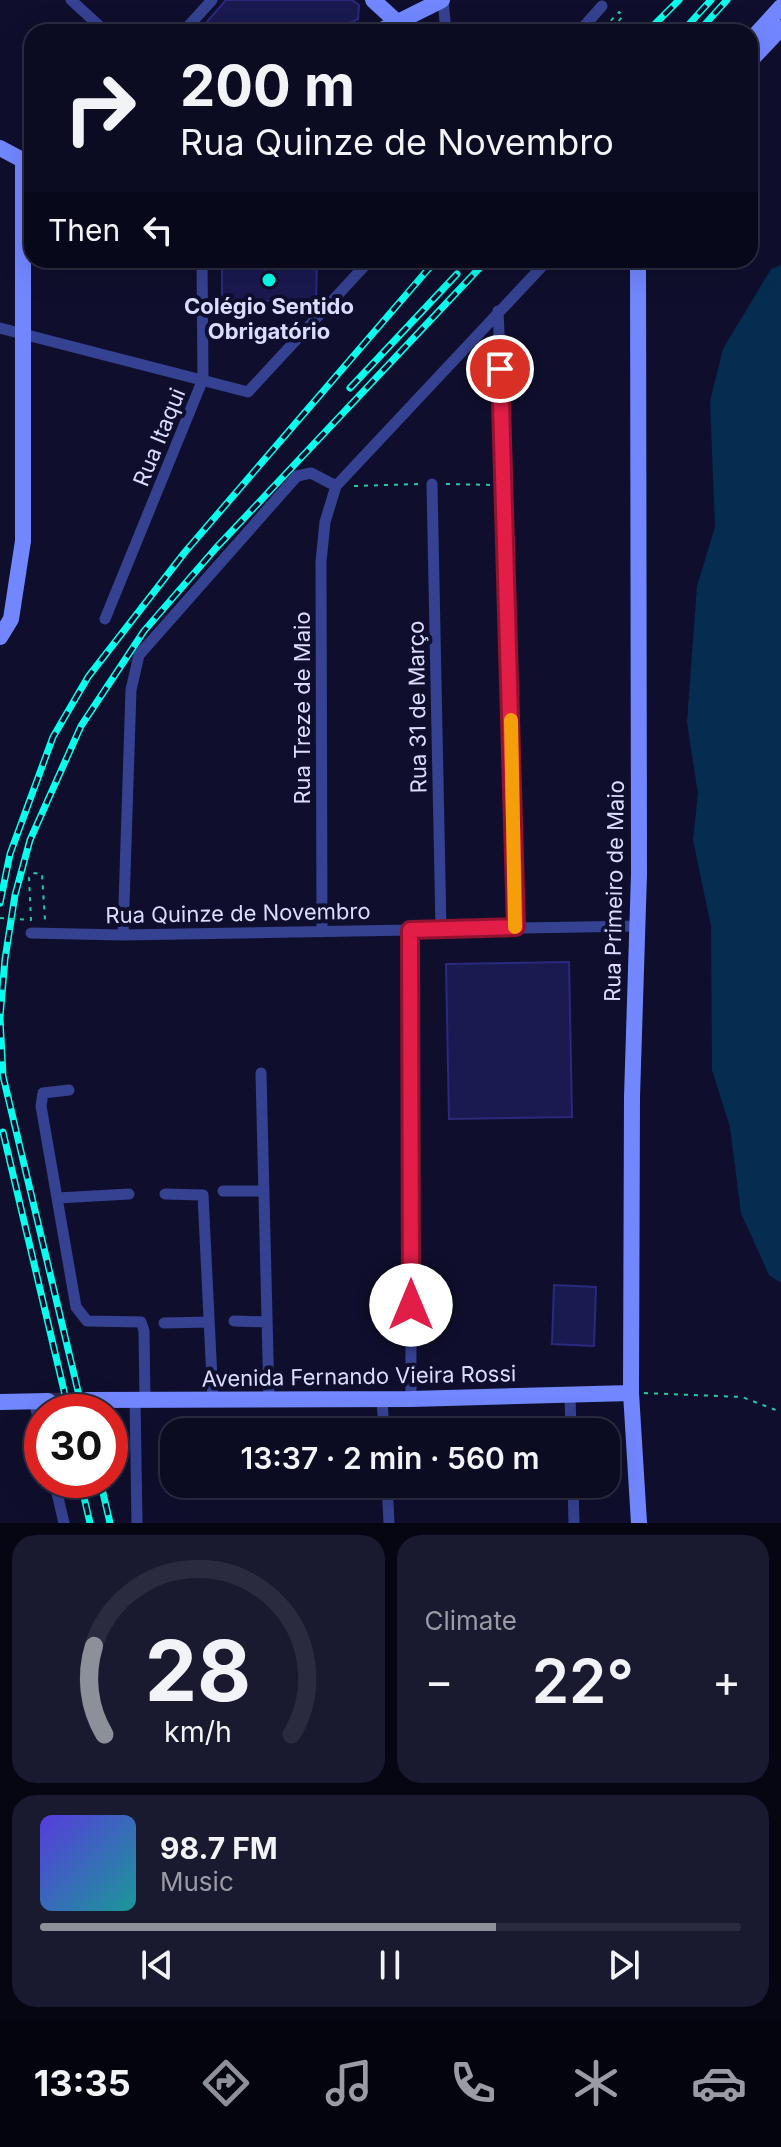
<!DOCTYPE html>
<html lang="en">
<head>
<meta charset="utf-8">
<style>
  :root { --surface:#0b0b22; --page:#19192f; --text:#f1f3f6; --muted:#9a9ba5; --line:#2b2b40; --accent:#8c9099 }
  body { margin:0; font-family:Inter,sans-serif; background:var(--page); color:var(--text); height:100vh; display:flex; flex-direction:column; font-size:30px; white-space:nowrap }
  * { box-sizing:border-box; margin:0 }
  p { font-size:26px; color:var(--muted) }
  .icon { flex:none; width:44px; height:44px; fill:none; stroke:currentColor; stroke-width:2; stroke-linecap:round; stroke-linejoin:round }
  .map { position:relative; height:1523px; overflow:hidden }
  .drawer { display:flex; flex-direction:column; gap:12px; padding:12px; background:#060613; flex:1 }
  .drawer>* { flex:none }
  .top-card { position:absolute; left:24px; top:24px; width:734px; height:244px; border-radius:24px; box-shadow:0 8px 32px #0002,0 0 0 2px var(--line); background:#0b0b22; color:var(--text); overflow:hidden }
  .speed { position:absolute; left:24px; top:1394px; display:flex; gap:16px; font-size:40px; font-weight:700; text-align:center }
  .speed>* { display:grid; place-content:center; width:104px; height:104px; border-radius:50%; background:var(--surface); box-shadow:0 8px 32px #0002,0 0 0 2px var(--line); line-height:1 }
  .speed .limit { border:12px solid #d22; background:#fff; color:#111 }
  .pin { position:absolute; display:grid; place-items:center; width:68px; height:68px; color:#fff; margin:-34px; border:4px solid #fff; border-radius:50%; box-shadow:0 2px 8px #0007 }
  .me { position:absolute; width:88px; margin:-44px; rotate:0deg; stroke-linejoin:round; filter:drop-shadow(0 0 6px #0008) }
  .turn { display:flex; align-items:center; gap:28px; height:168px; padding:0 24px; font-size:36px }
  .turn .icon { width:104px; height:104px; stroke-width:2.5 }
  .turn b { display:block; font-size:56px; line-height:68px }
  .then { display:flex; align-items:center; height:76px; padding:0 24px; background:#0003; gap:16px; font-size:30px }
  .big { font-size:60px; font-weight:600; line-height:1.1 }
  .drawer .tile { flex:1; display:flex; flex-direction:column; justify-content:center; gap:12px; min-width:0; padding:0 28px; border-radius:24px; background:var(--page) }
  .drawer .dial { align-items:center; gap:0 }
  .dial svg { height:208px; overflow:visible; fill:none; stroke:var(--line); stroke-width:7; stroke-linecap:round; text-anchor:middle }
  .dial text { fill:var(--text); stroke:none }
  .song { display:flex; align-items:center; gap:24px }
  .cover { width:96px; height:96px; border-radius:12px; background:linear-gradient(135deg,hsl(250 70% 55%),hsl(180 70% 35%)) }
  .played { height:8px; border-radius:4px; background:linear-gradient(90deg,var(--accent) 65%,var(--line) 65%) }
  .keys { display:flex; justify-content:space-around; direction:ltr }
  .heat { display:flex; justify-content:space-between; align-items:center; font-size:44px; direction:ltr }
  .drawer .tiles { flex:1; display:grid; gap:12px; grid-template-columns:1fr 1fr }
  .tile:last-child { grid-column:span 2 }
  .trip { position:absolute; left:160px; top:1418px; width:460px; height:80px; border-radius:24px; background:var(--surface); box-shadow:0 8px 32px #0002,0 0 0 2px var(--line); font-weight:600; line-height:80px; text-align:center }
  .menu { display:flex; height:128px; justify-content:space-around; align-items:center; background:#04040e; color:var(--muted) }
  .menu .icon { width:56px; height:56px }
  .menu .on { color:var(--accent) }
  .menu b { font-size:36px; color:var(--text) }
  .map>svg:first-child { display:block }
  .water { fill:#052d50 }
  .building { fill:#1a1950; stroke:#2b297e; stroke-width:2 }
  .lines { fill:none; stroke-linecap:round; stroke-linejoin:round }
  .secondary-tunnel { stroke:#2e2e4c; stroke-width:16; stroke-dasharray:16 8; stroke-linecap:butt }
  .path { stroke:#24caa3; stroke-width:2; stroke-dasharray:4 6; stroke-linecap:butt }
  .street { stroke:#354291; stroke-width:11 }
  .secondary { stroke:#7287ff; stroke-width:16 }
  .rail-casing { stroke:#07ffed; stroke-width:7 }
  .rail { stroke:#0f0f2d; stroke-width:4; stroke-dasharray:12; stroke-linecap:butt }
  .path-bridge { stroke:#24caa3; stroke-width:2; stroke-dasharray:4 6; stroke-linecap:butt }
  .route-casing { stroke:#92132f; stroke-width:20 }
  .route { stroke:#e11d48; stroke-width:14 }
  .slow { stroke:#f59e0b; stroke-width:14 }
  .poi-dot { fill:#07ffed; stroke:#0f0f2d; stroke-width:3 }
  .labels { text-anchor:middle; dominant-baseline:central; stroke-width:8; stroke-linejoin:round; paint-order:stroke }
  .poi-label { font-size:22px; font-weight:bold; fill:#dbddff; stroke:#0f0f2d }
  .street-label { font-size:22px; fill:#dbddff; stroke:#0f0f2d }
</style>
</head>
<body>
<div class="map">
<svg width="781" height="1523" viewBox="0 0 781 1523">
  <rect width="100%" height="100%" fill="#0f0f2d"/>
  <!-- water -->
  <path class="water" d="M781 265V1283L769 1275 741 1213 730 1127 712 1070 711 926 693 840 698 794 687 722 697 586 715 527 710 401 723 349 771 269Z"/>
  <!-- building -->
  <path class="building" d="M226 0H352L359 5 358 19 331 32H198Z
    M222 260H317L316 302 222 300Z
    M569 962 572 1117 449 1119 446 964Z
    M554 1285 596 1287 594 1346 552 1344Z"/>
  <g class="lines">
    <!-- secondary-tunnel -->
    <path class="secondary-tunnel" d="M48 1401 88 1400"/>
    <!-- path -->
    <path class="path" d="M597 29 600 32 619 12 623 16 609 32
      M446 484 495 485
      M354 486 419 484
      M644 1393 742 1397 781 1412"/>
    <!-- street -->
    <path class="street" d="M71 0 106 32
      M443 0 446 32
      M183 32 212 0
      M579 32 602 6
      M498 311 506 485 516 927
      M0 328 248 392 370 260
      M432 484 441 929
      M105 619 203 379 202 260
      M410 930 411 1399
      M322 932 321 562 325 522 336 486 548 260
      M31 933 123 935 638 926
      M123 935 131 690 139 655 297 476 311 473 336 486
      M261 1073 269 1399
      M69 1090 43 1093 41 1106 76 1307 87 1321 141 1322 144 1331 145 1399
      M223 1191H263
      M165 1194 203 1195 213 1400
      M58 1198 129 1194
      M234 1321 267 1322
      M164 1323 209 1322
      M570 1395 571 1432
      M135 1399 137 1523
      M382 1399 384 1432
      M34 1401 42 1434
      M54 1480 64 1523
      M387 1484 389 1523
      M573 1484 574 1523"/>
    <!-- secondary -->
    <path class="secondary" d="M373 0 397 22
      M378 32 442 0
      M750 41 781 7
      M750 61 781 28
      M0 148 30 164
      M638 260 639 874 632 1097 631 1393 639 1523
      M0 637 11 619 23 541V162
      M88 1400 411 1399 631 1393
      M0 1402 48 1401"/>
    <!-- rail casing -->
    <g class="rail-casing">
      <path id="rail" d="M647 32 679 0
        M682 32 711 0
        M698 32 727 0
        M350 388 457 274
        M0 903 10 854 53 737 88 677 185 552 436 260
        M3 1132 69 1412
        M83 1412 3 1076 0 1018 5 959 15 895 30 840 81 726 144 631 216 548 487 260
        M80 1480 90 1523
        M100 1480 110 1523"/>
    </g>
    <!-- rail -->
    <use href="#rail" class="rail"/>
    <!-- path-bridge -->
    <path class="path-bridge" d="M0 918 31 920 29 878 33 873 42 874 45 920"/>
  </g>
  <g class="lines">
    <!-- route casing -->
    <g class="route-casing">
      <path id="route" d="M411 1305 410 930 516 927 500 369"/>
    </g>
    <!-- route -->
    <use href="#route" class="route"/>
    <!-- slow -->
    <path class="slow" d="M511 720 515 927"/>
  </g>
  <!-- markers -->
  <circle class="poi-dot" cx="269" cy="280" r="8"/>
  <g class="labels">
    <!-- poi labels -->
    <g class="poi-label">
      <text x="269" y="306">Colégio Sentido<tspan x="269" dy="25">Obrigatório</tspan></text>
    </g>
    <!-- street labels -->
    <g class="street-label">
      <text transform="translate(159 437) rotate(-68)">Rua Itaqui</text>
      <text transform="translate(417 707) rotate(-91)">Rua 31 de Março</text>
      <text transform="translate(302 708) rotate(-90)">Rua Treze de Maio</text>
      <text transform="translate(614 891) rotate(-89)">Rua Primeiro de Maio</text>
      <text transform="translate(238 913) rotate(-1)">Rua Quinze de Novembro</text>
      <text transform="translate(359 1376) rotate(-1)">Avenida Fernando Vieira Rossi</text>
    </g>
  </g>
</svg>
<div class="speed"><div class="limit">30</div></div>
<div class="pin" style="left:500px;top:369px;background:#d93025"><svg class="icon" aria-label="arrive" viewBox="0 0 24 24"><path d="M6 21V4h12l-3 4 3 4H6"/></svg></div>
<svg class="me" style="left:411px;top:1305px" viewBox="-20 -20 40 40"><circle r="19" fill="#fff"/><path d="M0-13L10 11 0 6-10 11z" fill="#e11d48"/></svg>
<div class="trip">13:37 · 2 min · 560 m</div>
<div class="top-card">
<div class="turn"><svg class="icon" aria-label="right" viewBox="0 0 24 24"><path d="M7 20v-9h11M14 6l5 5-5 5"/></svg><div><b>200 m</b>Rua Quinze de Novembro</div></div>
<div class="then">Then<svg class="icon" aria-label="left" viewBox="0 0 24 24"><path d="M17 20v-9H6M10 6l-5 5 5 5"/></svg></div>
</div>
</div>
<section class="drawer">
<div class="tiles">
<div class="tile dial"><svg viewBox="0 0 100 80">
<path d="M14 69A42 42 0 1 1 86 69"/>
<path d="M14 69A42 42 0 0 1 10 35" stroke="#8c9099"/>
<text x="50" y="56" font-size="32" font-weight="700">28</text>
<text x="50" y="72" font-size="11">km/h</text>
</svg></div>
<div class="tile"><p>Climate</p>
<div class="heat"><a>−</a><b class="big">22°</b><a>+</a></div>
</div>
<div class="tile">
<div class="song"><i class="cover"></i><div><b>98.7 FM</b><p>Music</p></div></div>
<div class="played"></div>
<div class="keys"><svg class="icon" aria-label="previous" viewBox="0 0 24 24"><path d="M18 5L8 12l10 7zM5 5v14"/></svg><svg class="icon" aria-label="pause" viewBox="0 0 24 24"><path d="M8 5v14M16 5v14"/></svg><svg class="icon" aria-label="next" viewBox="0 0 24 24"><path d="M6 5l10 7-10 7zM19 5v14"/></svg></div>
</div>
</div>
</section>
<nav class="menu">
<b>13:35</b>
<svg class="icon on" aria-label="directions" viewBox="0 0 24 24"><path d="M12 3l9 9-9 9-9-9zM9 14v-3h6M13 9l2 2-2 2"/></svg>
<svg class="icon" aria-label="music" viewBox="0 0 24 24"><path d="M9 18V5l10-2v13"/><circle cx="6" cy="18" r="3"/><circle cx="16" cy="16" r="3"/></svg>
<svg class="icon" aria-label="phone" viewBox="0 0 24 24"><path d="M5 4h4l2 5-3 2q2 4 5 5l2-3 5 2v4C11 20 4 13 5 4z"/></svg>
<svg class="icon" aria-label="climate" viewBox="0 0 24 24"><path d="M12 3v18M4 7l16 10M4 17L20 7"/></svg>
<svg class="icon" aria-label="car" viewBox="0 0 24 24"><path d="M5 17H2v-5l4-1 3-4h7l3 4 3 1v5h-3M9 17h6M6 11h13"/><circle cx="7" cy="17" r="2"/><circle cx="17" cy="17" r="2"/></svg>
</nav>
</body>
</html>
